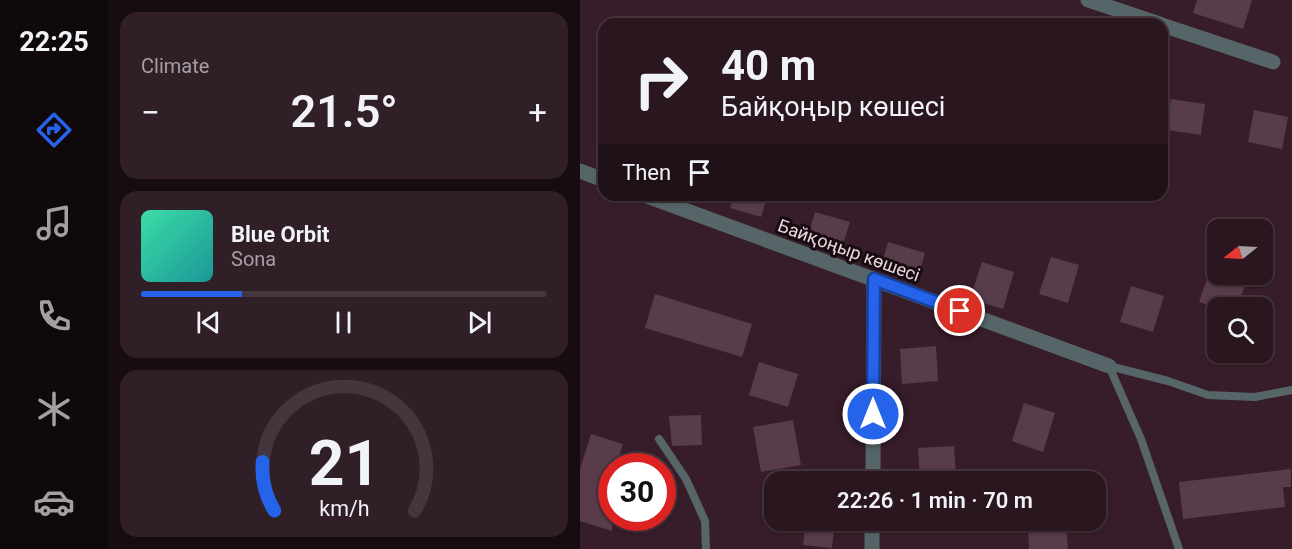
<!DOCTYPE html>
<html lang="en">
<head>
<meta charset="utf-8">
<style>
  :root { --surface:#29161f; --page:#311f28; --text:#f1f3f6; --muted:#a59fa4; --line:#45353d; --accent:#2563eb }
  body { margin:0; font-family:Roboto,sans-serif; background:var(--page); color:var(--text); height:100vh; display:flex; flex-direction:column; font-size:22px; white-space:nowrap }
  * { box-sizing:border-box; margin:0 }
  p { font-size:20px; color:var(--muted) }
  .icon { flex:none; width:33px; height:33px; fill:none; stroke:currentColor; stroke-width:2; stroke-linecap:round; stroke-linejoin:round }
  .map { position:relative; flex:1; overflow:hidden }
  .panel { display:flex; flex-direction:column; gap:12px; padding:12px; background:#170c11; width:472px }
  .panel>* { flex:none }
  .banner { position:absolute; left:18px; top:18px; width:570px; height:183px; border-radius:18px; box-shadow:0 2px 4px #0004,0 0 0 2px var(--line); background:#29161f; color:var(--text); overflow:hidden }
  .needle { width:39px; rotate:252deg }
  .fabs { position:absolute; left:627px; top:219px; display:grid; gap:12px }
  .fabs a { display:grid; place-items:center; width:66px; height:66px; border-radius:12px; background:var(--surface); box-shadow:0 2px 4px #0004,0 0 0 2px var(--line); font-size:30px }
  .speed { position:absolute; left:18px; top:453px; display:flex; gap:12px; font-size:30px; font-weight:700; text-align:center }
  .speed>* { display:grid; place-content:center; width:78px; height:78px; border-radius:50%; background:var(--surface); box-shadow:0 2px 4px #0004,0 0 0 2px var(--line); line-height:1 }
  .speed .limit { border:9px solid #d22; background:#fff; color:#111 }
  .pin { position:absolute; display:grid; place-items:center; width:51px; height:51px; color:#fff; margin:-26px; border:3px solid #fff; border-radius:50%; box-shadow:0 2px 6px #0007 }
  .me { position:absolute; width:66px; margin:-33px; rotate:0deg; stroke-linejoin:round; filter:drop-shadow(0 0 4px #0008) }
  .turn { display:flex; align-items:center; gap:21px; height:126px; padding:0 24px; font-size:27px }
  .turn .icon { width:78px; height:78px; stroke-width:2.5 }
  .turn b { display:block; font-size:42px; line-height:51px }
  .then { display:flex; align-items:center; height:57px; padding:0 24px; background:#0003; gap:12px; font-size:22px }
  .big { font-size:45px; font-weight:600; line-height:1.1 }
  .panel .widget { flex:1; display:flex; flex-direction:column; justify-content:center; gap:9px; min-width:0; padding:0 21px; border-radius:18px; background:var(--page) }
  .panel .dial { align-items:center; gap:0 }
  .dial svg { height:156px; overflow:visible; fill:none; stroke:var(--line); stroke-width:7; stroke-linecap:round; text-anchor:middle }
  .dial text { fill:var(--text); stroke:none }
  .song { display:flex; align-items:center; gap:18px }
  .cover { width:72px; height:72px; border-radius:9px; background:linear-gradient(135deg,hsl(160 70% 55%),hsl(180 70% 35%)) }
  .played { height:6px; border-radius:3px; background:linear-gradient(90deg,var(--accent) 25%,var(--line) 25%) }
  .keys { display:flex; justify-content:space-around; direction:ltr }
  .heat { display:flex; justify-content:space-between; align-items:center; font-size:33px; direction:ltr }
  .trip { position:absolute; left:184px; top:471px; width:342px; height:60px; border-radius:18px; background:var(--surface); box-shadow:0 2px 4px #0004,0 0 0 2px var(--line); font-weight:600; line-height:60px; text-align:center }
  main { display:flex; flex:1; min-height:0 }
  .dock { display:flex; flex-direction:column; width:108px; justify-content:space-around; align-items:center; background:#10090c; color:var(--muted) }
  .dock .icon { width:42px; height:42px }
  .dock .active { color:var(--accent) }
  .dock b { font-size:27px; color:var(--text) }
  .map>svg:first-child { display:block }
  .building { fill:#583c49 }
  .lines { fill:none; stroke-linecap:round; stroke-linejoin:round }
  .lane { stroke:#566668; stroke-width:8 }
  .street { stroke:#566668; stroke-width:15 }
  .route-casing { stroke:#184099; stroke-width:15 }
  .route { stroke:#2563eb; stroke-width:10 }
  .labels { text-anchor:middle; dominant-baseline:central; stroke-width:6; stroke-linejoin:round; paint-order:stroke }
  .street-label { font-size:18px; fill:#e9d7de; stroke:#170b11 }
</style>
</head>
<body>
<main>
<nav class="dock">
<b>22:25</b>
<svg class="icon active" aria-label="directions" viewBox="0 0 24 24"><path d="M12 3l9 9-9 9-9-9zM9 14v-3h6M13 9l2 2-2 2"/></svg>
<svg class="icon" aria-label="music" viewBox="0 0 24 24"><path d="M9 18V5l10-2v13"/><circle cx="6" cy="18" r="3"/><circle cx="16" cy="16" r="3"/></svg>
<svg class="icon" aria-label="phone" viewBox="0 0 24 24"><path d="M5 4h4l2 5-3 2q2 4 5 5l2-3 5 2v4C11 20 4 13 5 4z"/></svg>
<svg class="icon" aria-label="climate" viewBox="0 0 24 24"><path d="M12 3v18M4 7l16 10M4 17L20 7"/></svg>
<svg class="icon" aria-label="car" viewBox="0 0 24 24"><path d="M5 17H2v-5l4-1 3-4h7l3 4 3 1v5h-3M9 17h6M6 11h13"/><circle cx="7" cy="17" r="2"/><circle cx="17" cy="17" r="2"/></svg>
</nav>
<section class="panel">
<div class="widget"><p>Climate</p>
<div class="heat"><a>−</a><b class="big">21.5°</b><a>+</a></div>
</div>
<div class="widget">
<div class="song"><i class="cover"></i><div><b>Blue Orbit</b><p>Sona</p></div></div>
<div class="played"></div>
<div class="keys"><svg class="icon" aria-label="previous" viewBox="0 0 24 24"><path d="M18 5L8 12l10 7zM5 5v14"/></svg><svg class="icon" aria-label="pause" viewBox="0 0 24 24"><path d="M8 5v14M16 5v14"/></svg><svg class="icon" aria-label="next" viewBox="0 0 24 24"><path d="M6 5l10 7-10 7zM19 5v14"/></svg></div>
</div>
<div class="widget dial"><svg viewBox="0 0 100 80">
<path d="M14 69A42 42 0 1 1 86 69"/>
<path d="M14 69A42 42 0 0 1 8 44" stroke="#2563eb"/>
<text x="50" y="56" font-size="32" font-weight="700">21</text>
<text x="50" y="72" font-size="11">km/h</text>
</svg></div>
</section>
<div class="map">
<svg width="712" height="549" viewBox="0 0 712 549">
  <rect width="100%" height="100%" fill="#371d29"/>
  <!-- building -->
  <path class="building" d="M617 0H672L663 29 613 13Z
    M591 99 625 104 621 135 587 130Z
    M674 110 708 117 702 149 668 142Z
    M154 195H188L181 217 150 208Z
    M235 212 270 222 261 251 226 241Z
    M308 242 345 253 337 281 300 270Z
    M471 257 499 265 488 303 459 294Z
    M402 262 434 272 423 309 390 299Z
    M630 270 638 272V274H644L666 282 657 308H637L619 302Z
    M551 286 584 296 573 332 540 322Z
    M75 294 172 324 162 357 65 328Z
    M356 346 358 381 322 384 320 349Z
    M179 362 218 374 208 407 169 395Z
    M444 403 475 413 463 452 432 441Z
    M121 415 122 445 92 446 89 416Z
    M213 420 221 465 181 472 173 427Z
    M11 434 43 444 36 466H32V531L0 521V469Z
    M374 446 376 476 340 479 338 448Z
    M711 469V487H703L705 507 603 519 599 482Z
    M226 520H255L252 548 223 545Z
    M486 523 488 549H449L448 525Z"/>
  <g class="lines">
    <!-- lane -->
    <path class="lane" d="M529 366 561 439 599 549
      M529 366 588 381 628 395 675 397 712 390
      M79 439 106 479 125 521 126 549"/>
    <!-- street -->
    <path class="street" d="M508 0 580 24
      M582 25 693 62
      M0 171 24 180
      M64 195 529 366
      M293 482 294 279
      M292 549V520"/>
  </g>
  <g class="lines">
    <!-- route casing -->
    <g class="route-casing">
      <path id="route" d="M293 414 294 279 380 311"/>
    </g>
    <!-- route -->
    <use href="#route" class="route"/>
  </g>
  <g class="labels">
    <!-- street labels -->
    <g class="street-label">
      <text transform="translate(269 250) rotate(20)">Байқоңыр көшесі</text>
    </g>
  </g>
</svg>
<div class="fabs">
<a><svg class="needle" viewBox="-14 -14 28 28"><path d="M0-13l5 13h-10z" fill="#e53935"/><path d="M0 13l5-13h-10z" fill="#a59fa4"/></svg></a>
<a><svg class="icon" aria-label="search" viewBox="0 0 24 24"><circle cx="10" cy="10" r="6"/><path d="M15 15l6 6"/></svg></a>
</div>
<div class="speed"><div class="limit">30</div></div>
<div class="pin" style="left:380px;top:311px;background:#d93025"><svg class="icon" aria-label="arrive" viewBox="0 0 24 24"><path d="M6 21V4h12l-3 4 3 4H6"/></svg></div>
<svg class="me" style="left:293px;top:414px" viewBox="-20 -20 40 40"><circle r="17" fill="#2563eb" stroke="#fff" stroke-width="3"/><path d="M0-11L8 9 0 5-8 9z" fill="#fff"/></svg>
<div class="trip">22:26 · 1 min · 70 m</div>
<div class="banner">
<div class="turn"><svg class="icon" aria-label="right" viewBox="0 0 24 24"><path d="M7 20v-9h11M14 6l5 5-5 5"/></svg><div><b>40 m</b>Байқоңыр көшесі</div></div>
<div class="then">Then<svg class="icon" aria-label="arrive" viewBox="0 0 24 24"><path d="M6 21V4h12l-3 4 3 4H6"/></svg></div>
</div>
</div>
</main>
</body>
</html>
